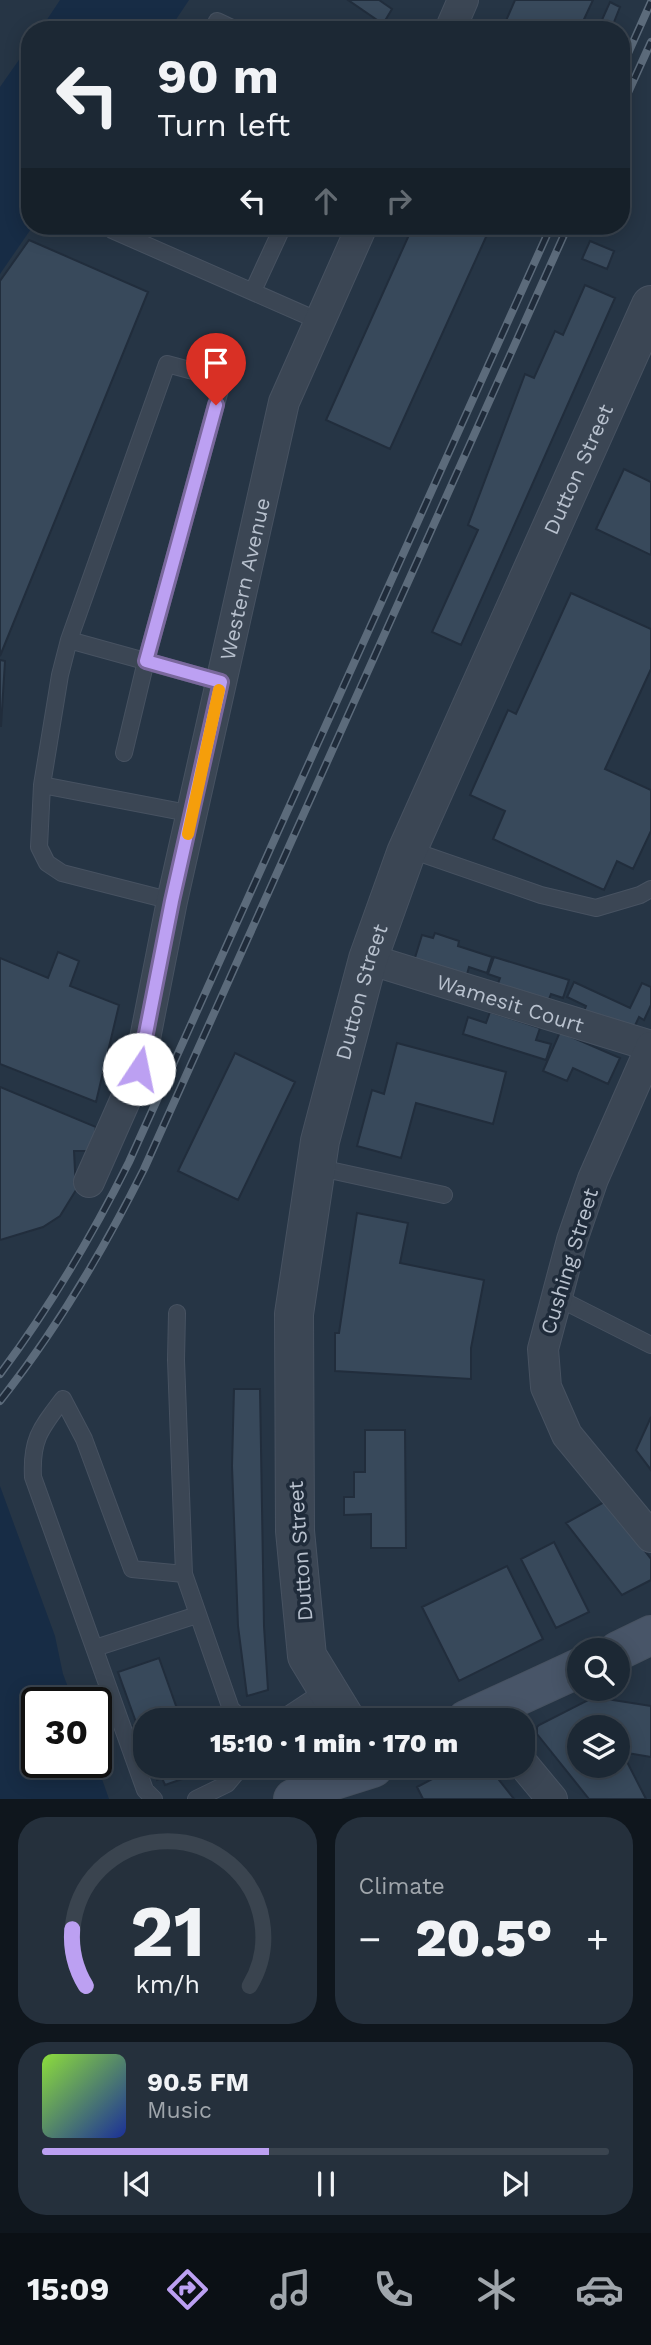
<!DOCTYPE html>
<html lang="en">
<head>
<meta charset="utf-8">
<style>
  :root { --surface:#1c2834; --page:#25303c; --text:#f1f3f6; --muted:#a0a6ac; --line:#3a444f; --accent:#bca0f2 }
  body { margin:0; font-family:"Work Sans",sans-serif; background:var(--page); color:var(--text); height:100vh; display:flex; flex-direction:column; font-size:26px; white-space:nowrap }
  * { box-sizing:border-box; margin:0 }
  p { font-size:23px; color:var(--muted) }
  .icon { flex:none; width:38px; height:38px; fill:none; stroke:currentColor; stroke-width:2; stroke-linecap:round; stroke-linejoin:round }
  .map { position:relative; height:1799px; overflow:hidden }
  .panel { display:flex; flex-direction:column; gap:18px; padding:18px; background:#0f161d; flex:1 }
  .panel>* { flex:none }
  .top-card { position:absolute; left:21px; top:21px; width:609px; height:214px; border-radius:28px; box-shadow:0 4px 18px #0003,0 0 0 2px var(--line); background:#1c2834; color:var(--text); overflow:hidden }
  .fabs { position:absolute; left:567px; top:1638px; display:grid; gap:14px }
  .fabs a { display:grid; place-items:center; width:63px; height:63px; border-radius:50%; background:var(--surface); box-shadow:0 4px 18px #0003,0 0 0 2px var(--line); font-size:35px }
  .speed { position:absolute; left:21px; top:1687px; display:flex; gap:14px; font-size:35px; font-weight:700; text-align:center }
  .speed>* { display:grid; place-content:center; width:91px; height:91px; border-radius:50%; background:var(--surface); box-shadow:0 4px 18px #0003,0 0 0 2px var(--line); line-height:1 }
  .speed .limit { border:4px solid #111; border-radius:10px; background:#fff; color:#111 }
  .pin { position:absolute; display:grid; place-items:center; width:60px; height:60px; color:#fff; margin:-72px -30px; border-radius:50% 50% 50% 0; rotate:-45deg; box-shadow:0 0 7px #0007 }
  .pin .icon { rotate:45deg }
  .me { position:absolute; width:77px; margin:-38px; rotate:11deg; stroke-linejoin:round; filter:drop-shadow(0 0 5px #0008) }
  .turn { display:flex; align-items:center; gap:24px; height:147px; padding:0 21px; font-size:32px }
  .turn .icon { width:91px; height:91px; stroke-width:2.5 }
  .turn b { display:block; font-size:49px; line-height:60px }
  .lanes { display:flex; align-items:center; height:66px; padding:0 21px; background:#0003; justify-content:center; gap:35px; direction:ltr }
  .lanes .off { opacity:.35 }
  .big { font-size:52px; font-weight:800; line-height:1.1 }
  .panel .widget { flex:1; display:flex; flex-direction:column; justify-content:center; gap:10px; min-width:0; padding:0 24px; border-radius:28px; background:var(--page) }
  .panel .dial { align-items:center; gap:0 }
  .dial svg { height:182px; overflow:visible; fill:none; stroke:var(--line); stroke-width:7; stroke-linecap:round; text-anchor:middle }
  .dial text { fill:var(--text); stroke:none }
  .song { display:flex; align-items:center; gap:21px }
  .cover { width:84px; height:84px; border-radius:10px; background:linear-gradient(135deg,hsl(90 70% 55%),hsl(230 70% 35%)) }
  .played { height:7px; border-radius:4px; background:linear-gradient(90deg,var(--accent) 40%,var(--line) 40%) }
  .keys { display:flex; justify-content:space-around; direction:ltr }
  .heat { display:flex; justify-content:space-between; align-items:center; font-size:38px; direction:ltr }
  .panel .tiles { flex:1; display:grid; gap:18px; grid-template-columns:1fr 1fr }
  .widget:last-child { grid-column:span 2 }
  .trip { position:absolute; left:133px; top:1708px; width:402px; height:70px; border-radius:28px; background:var(--surface); box-shadow:0 4px 18px #0003,0 0 0 2px var(--line); font-weight:800; line-height:70px; text-align:center }
  .dock { display:flex; height:112px; justify-content:space-around; align-items:center; background:#0b1015; color:var(--muted) }
  .dock .icon { width:49px; height:49px }
  .dock .selected { color:var(--accent) }
  .dock b { font-size:32px; color:var(--text) }
  .map>svg:first-child { display:block }
  .water { fill:#172c45 }
  .building { fill:#38495b; stroke:#212d3c; stroke-width:2; fill-rule:evenodd }
  .lines { fill:none; stroke-linecap:round; stroke-linejoin:round }
  .service-casing { stroke:#475261; stroke-width:18 }
  .minor-casing { stroke:#475261; stroke-width:32 }
  .tertiary-casing { stroke:#475261; stroke-width:40 }
  .secondary-casing { stroke:#475261; stroke-width:40 }
  .service { stroke:#3b4654; stroke-width:16 }
  .minor { stroke:#3b4654; stroke-width:30 }
  .tertiary { stroke:#3b4654; stroke-width:38 }
  .secondary { stroke:#485568; stroke-width:38 }
  .rail-casing { stroke:#5c6b7b; stroke-width:8 }
  .rail { stroke:#1f2b3a; stroke-width:5; stroke-dasharray:16; stroke-linecap:butt }
  .route-casing { stroke:#7a689d; stroke-width:18 }
  .route { stroke:#bca0f2; stroke-width:12 }
  .slow { stroke:#f59e0b; stroke-width:12 }
  .labels { text-anchor:middle; dominant-baseline:central; stroke-width:7; stroke-linejoin:round; paint-order:stroke }
  .street-label { font-size:21px; fill:#b8c1ce; stroke:#1f2b3a }
</style>
</head>
<body>
<div class="map">
<svg width="651" height="1799" viewBox="0 0 651 1799">
  <rect width="100%" height="100%" fill="#263545"/>
  <!-- water -->
  <path class="water" d="M60 0H189L169 30H40Z
    M30 44V226H33L0 274V87Z
    M0 1486 55 1636 63 1674 74 1703H37V1762H96L109 1799H0Z"/>
  <!-- building -->
  <path class="building" d="M348 0H379L392 9 383 24Z
    M515 0H593L579 30H502Z
    M610 2 620 7 612 27 601 22Z
    M413 226H491L390 449 326 420Z
    M29 240 148 292 0 656V281Z
    M590 241 614 251 607 269 582 259Z
    M585 285 615 298 461 645 432 632 478 530 468 525 525 374 534 378 555 331 563 335Z
    M624 469 651 482V555L596 529Z
    M571 593 651 629V669L605 769 651 790V831L633 869 617 861 604 890 493 839 505 811 470 795 508 710 516 714Z
    M0 660 5 661 1 726H0Z
    M435 933 459 941 458 946 492 957 487 973 469 967 466 978 414 961 422 935 433 938Z
    M58 952 79 961 70 986 119 1005 96 1102 0 1064V958L48 978Z
    M494 957 569 980 563 998 551 994 547 1004 496 989 500 978 488 974Z
    M574 982 630 1008 642 983 651 987V1005L644 1020 639 1017 630 1036 583 1014 586 1006 567 997Z
    M490 1012 540 1028 536 1040 551 1044 546 1060 463 1034 468 1017 486 1023Z
    M560 1032 620 1058 608 1084 573 1068 567 1081 543 1071Z
    M397 1043 506 1072 493 1124 416 1103 401 1158 357 1146 372 1090 384 1094Z
    M235 1053 295 1082 238 1200 178 1171Z
    M0 1087 96 1127 92 1151H74L76 1190 60 1216 43 1227 0 1240Z
    M357 1213 408 1223 400 1263 484 1280 471 1348V1379L335 1371V1333H339Z
    M234 1389H260L264 1626 268 1690 247 1696 238 1626 232 1466Z
    M651 1417V1470L636 1450Z
    M365 1430H405L406 1548H371V1514L344 1515V1497H354V1472H365Z
    M606 1501 651 1559V1580L622 1595 566 1523Z
    M554 1542 589 1612 556 1628 521 1559Z
    M507 1566 543 1639 459 1681 422 1607Z
    M159 1658 181 1720H145V1747L143 1742 137 1744 131 1727 137 1725 118 1672Z
    M594 1697 651 1706V1757L622 1752 646 1799H589L537 1734V1727L539 1725ZM579 1727H618V1766H579Z
    M152 1766H197L192 1768 194 1775 165 1785 162 1778 157 1780Z
    M457 1766H488L514 1799H423L417 1787Z"/>
  <g class="lines">
    <!-- service casing -->
    <g class="service-casing">
      <path id="service" d="M213 30 217 21 236 30
        M114 226 112 230 319 321
        M253 291 283 226
        M69 640 60 675 42 785 39 847 47 863 62 873 172 901
        M124 753 146 661 223 379 167 364 69 640 221 682
        M42 785 193 814
        M408 849 541 895 596 908 640 895 651 889
        M316 1167 444 1195
        M556 1297 651 1345
        M177 1313 176 1360 184 1574 231 1709 243 1720
        M95 1648 197 1615
        M280 1720 327 1689
        M154 1799 145 1790 33 1477C31 1439 41 1428 63 1399L84 1439 132 1569 184 1574
        M196 1799 227 1784 242 1766"/>
    </g>
    <!-- minor casing -->
    <g class="minor-casing">
      <g id="minor">
        <path d="M450 30 463 0"/>
        <path id="s1" d="M368 959 651 1046"/>
        <path d="M651 1047 593 1179 572 1240 543 1349 546 1387 567 1435 651 1537"/>
        <path id="s2" d="M89 1182 139 1069 172 901 284 402 362 226"/>
        <path d="M523 1764 552 1799"/>
      </g>
    </g>
    <!-- tertiary casing -->
    <g class="tertiary-casing">
      <g id="tertiary">
        <path id="s3" d="M346 1720 307 1656 295 1531 294 1314 320 1141 368 959 406 853 651 305"/>
      </g>
    </g>
    <!-- secondary casing -->
    <g class="secondary-casing">
      <path id="secondary" d="M618 1651 651 1635
        M466 1720 579 1668
        M293 1799 325 1783 373 1768"/>
    </g>
    <!-- service -->
    <use href="#service" class="service"/>
    <!-- minor -->
    <use href="#minor" class="minor"/>
    <!-- tertiary -->
    <use href="#tertiary" class="tertiary"/>
    <!-- secondary -->
    <use href="#secondary" class="secondary"/>
    <!-- rail casing -->
    <g class="rail-casing">
      <path id="rail" d="M621 69 651 2
        M621 108 651 42
        M0 1374C50 1307 92 1236 129 1162L551 226
        M0 1401C57 1329 103 1251 144 1169L568 226"/>
    </g>
    <!-- rail -->
    <use href="#rail" class="rail"/>
  </g>
  <g class="lines">
    <!-- route casing -->
    <g class="route-casing">
      <path id="route" d="M139 1069 172 901 221 682 146 661 216 405"/>
    </g>
    <!-- route -->
    <use href="#route" class="route"/>
    <!-- slow -->
    <path class="slow" d="M188 834 219 690"/>
  </g>
  <g class="labels">
    <!-- street labels -->
    <g class="street-label">
      <text stroke="none"><textPath href="#s3" startOffset="1314">Dutton Street</textPath></text>
      <text stroke="none"><textPath href="#s2" startOffset="625">Western Avenue</textPath></text>
      <text stroke="none"><textPath href="#s3" startOffset="747">Dutton Street</textPath></text>
      <text stroke="none"><textPath href="#s1" startOffset="149">Wamesit Court</textPath></text>
      <text transform="translate(569 1261) rotate(-73)">Cushing Street</text>
      <text transform="translate(300 1551) rotate(-94)">Dutton Street</text>
    </g>
  </g>
</svg>
<div class="fabs">
<a><svg class="icon" aria-label="search" viewBox="0 0 24 24"><circle cx="10" cy="10" r="6"/><path d="M15 15l6 6"/></svg></a>
<a><svg class="icon" aria-label="layers" viewBox="0 0 24 24"><path d="M12 4l9 5-9 5-9-5zM3 14l9 5 9-5"/></svg></a>
</div>
<div class="speed"><div class="limit">30</div></div>
<div class="pin" style="left:216px;top:405px;background:#d93025"><svg class="icon" aria-label="arrive" viewBox="0 0 24 24"><path d="M6 21V4h12l-3 4 3 4H6"/></svg></div>
<svg class="me" style="left:139px;top:1069px" viewBox="-20 -20 40 40"><circle r="19" fill="#fff"/><path d="M0-13L10 11 0 6-10 11z" fill="#bca0f2"/></svg>
<div class="trip">15:10 · 1 min · 170 m</div>
<div class="top-card">
<div class="turn"><svg class="icon" aria-label="left" viewBox="0 0 24 24"><path d="M17 20v-9H6M10 6l-5 5 5 5"/></svg><div><b>90 m</b>Turn left</div></div>
<div class="lanes"><svg class="icon" aria-label="left" viewBox="0 0 24 24"><path d="M17 20v-9H6M10 6l-5 5 5 5"/></svg><svg class="icon off" aria-label="ahead" viewBox="0 0 24 24"><path d="M12 20V5M6 11l6-6 6 6"/></svg><svg class="icon off" aria-label="right" viewBox="0 0 24 24"><path d="M7 20v-9h11M14 6l5 5-5 5"/></svg></div>
</div>
</div>
<section class="panel">
<div class="tiles">
<div class="widget dial"><svg viewBox="0 0 100 80">
<path d="M14 69A42 42 0 1 1 86 69"/>
<path d="M14 69A42 42 0 0 1 8 44" stroke="#bca0f2"/>
<text x="50" y="56" font-size="32" font-weight="700">21</text>
<text x="50" y="72" font-size="11">km/h</text>
</svg></div>
<div class="widget"><p>Climate</p>
<div class="heat"><a>−</a><b class="big">20.5°</b><a>+</a></div>
</div>
<div class="widget">
<div class="song"><i class="cover"></i><div><b>90.5 FM</b><p>Music</p></div></div>
<div class="played"></div>
<div class="keys"><svg class="icon" aria-label="previous" viewBox="0 0 24 24"><path d="M18 5L8 12l10 7zM5 5v14"/></svg><svg class="icon" aria-label="pause" viewBox="0 0 24 24"><path d="M8 5v14M16 5v14"/></svg><svg class="icon" aria-label="next" viewBox="0 0 24 24"><path d="M6 5l10 7-10 7zM19 5v14"/></svg></div>
</div>
</div>
</section>
<nav class="dock">
<b>15:09</b>
<svg class="icon selected" aria-label="directions" viewBox="0 0 24 24"><path d="M12 3l9 9-9 9-9-9zM9 14v-3h6M13 9l2 2-2 2"/></svg>
<svg class="icon" aria-label="music" viewBox="0 0 24 24"><path d="M9 18V5l10-2v13"/><circle cx="6" cy="18" r="3"/><circle cx="16" cy="16" r="3"/></svg>
<svg class="icon" aria-label="phone" viewBox="0 0 24 24"><path d="M5 4h4l2 5-3 2q2 4 5 5l2-3 5 2v4C11 20 4 13 5 4z"/></svg>
<svg class="icon" aria-label="climate" viewBox="0 0 24 24"><path d="M12 3v18M4 7l16 10M4 17L20 7"/></svg>
<svg class="icon" aria-label="car" viewBox="0 0 24 24"><path d="M5 17H2v-5l4-1 3-4h7l3 4 3 1v5h-3M9 17h6M6 11h13"/><circle cx="7" cy="17" r="2"/><circle cx="17" cy="17" r="2"/></svg>
</nav>
</body>
</html>
